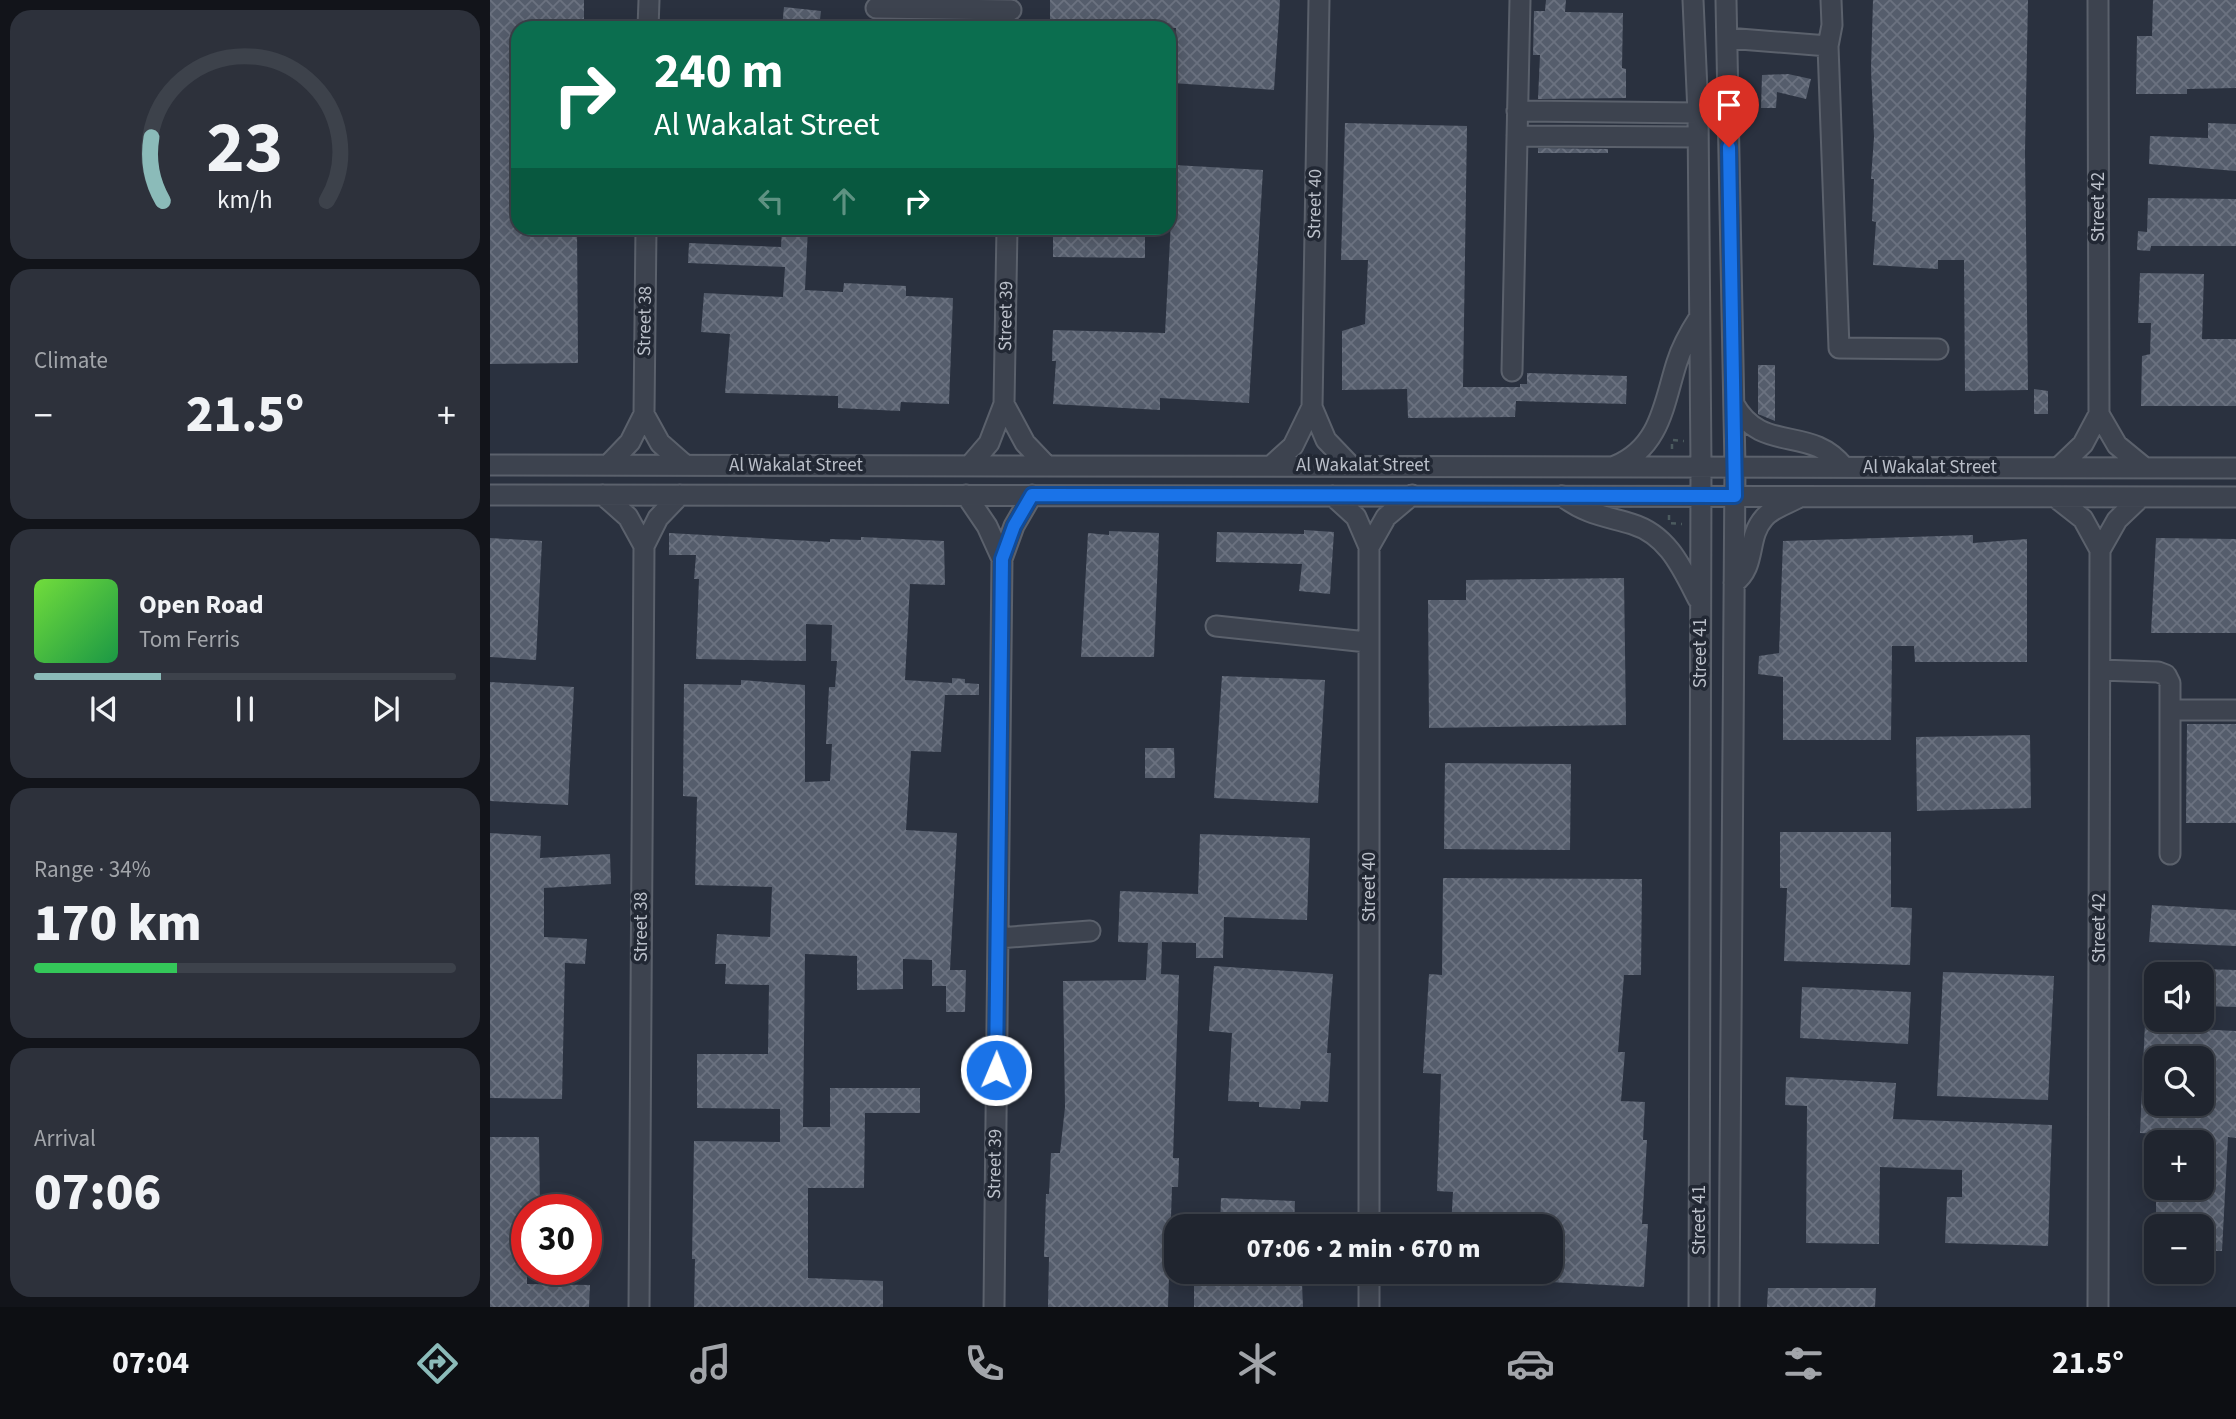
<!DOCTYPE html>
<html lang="en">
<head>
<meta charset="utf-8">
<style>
  :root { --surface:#20252f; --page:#2d313b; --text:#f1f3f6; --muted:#a2a5aa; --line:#3d424b; --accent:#8bbbb9 }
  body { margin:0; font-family:"Source Sans 3",sans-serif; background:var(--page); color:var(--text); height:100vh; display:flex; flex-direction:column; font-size:26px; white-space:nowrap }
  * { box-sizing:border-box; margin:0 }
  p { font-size:23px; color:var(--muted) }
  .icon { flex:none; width:38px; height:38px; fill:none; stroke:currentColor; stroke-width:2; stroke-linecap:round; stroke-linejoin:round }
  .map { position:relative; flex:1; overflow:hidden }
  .panel { display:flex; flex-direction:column; gap:10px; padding:10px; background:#12141a; width:490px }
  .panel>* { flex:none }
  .top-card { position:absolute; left:21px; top:21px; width:665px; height:214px; border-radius:21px; box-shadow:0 4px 18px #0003,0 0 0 2px var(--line); background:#0b6e4f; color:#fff; overflow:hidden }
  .fabs { position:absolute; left:1654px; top:962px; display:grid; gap:14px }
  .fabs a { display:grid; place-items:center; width:70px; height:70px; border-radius:14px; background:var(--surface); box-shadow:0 4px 18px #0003,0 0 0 2px var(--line); font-size:35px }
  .speed { position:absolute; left:21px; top:1194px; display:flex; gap:14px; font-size:35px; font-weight:700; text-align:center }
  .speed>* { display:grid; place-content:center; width:91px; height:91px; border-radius:50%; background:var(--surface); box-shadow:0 4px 18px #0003,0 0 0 2px var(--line); line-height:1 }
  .speed .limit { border:10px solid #d22; background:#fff; color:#111 }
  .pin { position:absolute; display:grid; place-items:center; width:60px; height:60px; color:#fff; margin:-72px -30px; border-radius:50% 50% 50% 0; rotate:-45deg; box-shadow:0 0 7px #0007 }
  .pin .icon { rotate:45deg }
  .me { position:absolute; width:77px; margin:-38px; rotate:1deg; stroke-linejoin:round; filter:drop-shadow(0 0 5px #0008) }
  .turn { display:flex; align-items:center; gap:24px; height:147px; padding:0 28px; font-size:32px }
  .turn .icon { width:91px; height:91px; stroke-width:2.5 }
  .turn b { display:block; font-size:49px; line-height:60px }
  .lanes { display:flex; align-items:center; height:66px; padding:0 28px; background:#0003; justify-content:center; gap:35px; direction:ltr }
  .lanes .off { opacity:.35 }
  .big { font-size:52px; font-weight:800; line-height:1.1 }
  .panel .widget { flex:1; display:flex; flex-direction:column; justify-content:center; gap:10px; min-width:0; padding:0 24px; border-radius:21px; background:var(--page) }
  .panel .dial { align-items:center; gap:0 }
  .dial svg { height:182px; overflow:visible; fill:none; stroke:var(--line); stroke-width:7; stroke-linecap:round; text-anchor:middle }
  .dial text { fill:var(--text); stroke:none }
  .song { display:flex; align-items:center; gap:21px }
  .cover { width:84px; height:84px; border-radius:10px; background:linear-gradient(135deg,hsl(100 70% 55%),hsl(140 70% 35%)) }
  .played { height:7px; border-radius:4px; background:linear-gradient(90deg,var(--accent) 30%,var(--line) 30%) }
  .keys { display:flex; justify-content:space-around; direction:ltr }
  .heat { display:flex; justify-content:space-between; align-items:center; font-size:38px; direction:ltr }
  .charge { height:10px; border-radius:5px; background:linear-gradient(90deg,#34c759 34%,var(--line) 0) }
  .trip { position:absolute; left:674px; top:1214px; width:399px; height:70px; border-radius:21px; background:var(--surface); box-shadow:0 4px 18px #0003,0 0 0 2px var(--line); font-weight:800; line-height:70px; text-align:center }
  .menu { display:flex; height:112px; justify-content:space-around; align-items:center; background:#0d0f13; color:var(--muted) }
  .menu .icon { width:49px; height:49px }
  .menu .on { color:var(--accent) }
  .menu b { font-size:32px; color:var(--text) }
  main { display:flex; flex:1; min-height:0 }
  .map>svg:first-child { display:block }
  .building { fill:url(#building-cross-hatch); fill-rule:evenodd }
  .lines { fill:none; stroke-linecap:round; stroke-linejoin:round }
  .minor-casing { stroke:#5b616c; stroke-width:23 }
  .path { stroke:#4c5b5f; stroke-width:2.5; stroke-dasharray:5 5; stroke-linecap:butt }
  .minor { stroke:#3d434f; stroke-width:19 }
  .route-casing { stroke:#114b97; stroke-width:18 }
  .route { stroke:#1a73e8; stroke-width:12 }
  .labels { text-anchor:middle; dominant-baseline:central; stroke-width:7; stroke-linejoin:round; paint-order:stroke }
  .street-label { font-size:19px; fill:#babfc9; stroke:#222834 }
</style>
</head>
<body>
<main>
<section class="panel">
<div class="widget dial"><svg viewBox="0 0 100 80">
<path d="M14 69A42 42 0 1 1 86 69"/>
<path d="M14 69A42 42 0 0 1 9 41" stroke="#8bbbb9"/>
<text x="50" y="56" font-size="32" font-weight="700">23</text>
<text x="50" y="72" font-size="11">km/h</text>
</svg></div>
<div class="widget"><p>Climate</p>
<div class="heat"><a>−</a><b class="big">21.5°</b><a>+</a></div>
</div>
<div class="widget">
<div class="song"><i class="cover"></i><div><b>Open Road</b><p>Tom Ferris</p></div></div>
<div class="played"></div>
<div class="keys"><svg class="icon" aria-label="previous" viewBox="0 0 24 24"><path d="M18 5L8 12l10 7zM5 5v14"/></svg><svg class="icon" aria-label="pause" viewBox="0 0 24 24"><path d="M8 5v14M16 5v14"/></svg><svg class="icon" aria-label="next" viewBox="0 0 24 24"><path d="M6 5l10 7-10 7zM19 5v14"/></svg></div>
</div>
<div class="widget"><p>Range · 34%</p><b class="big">170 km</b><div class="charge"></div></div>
<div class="widget"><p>Arrival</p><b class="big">07:06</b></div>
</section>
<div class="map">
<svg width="1746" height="1307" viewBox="0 0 1746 1307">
  <defs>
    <pattern id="building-cross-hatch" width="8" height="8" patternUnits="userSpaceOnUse" patternTransform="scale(1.75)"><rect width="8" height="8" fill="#555d6c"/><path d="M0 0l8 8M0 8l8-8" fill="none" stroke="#6b7280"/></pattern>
  </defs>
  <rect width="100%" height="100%" fill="#2a313f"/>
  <!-- building -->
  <path class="building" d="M0 0H94V28H28V228H87L88 363 0 364Z
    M560 0H790L784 90 682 83 686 28H560Z
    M1056 0H1076L1075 12 1133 13 1132 68 1136 69V98L1048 99 1050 55H1043L1044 11H1055Z
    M1383 0H1538L1535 152 1538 390 1475 391 1474 260H1448V269L1383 265 1386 222 1382 221 1384 179H1381L1384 137 1381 69Z
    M1663 0H1746V88L1697 89V94H1646L1647 36H1662Z
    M294 7 331 11 329 28H292Z
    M1298 74 1321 79 1316 99 1287 92 1286 108H1271L1272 75Z
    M855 123 977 126 973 387H1030V384H1037V373L1137 376 1136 404 1026 401 1025 417 918 418 917 389 852 390V331L875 324 878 260H851Z
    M1718 123 1746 124V171L1659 164 1660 136 1718 138Z
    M1048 148 1118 149V153H1048Z
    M684 165 773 170 759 403 670 398V410L563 404 566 361H562L563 330 675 333Z
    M1658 198 1746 199V246H1661L1660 251 1647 250 1648 231 1657 232Z
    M292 228H318L315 290 353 292 354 283 416 286V296L463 298 459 404 411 402 410 411 348 408V396L235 393 240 334 211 332 214 293 293 297 295 267 198 263 199 243 291 247Z
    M563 228H655V258L563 257Z
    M1650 273 1714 274 1712 339H1746V406H1651L1652 356 1660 354 1661 323H1648Z
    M1268 365H1285V421L1268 414Z
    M1544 389 1558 391V414H1544Z
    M814 530 844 532 840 594 809 591 812 564 726 562 727 532 814 534Z
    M619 531 669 533 664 657H591L598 533 619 535Z
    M179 533 340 542V539L371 540V537L454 541 455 585 420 584 415 680 462 683V678L475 679V683L489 684V695H455L451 752 421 751 416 830 467 833 460 970H476L475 1012H456V986H442V960L413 959V989L367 990V956L315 954 313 1127H340V1088H430V1113H375L374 1188H318V1278L393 1281V1307H204L205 1259H202L204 1141 290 1142V1109L207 1108V1054H278L279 985 235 984 236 964H225L227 934 280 937 282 887 205 885 207 797 193 796 194 684 251 685V680L315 685V782L340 781 342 744H336L339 687H345L347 661H341L342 625 316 624V661L206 659 209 579H204L206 555H179Z
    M1483 535V543L1537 539V662H1425L1424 646H1402L1401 740H1293V677L1268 674 1269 656 1289 653 1293 541Z
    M0 538 52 541 46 660 0 657Z
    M1666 538 1746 539V633H1661Z
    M1134 578 1136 725 939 728 938 600H976V580Z
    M732 676 835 680 828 803 724 798Z
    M0 682 84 687 78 805 0 801Z
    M1697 724H1746V823H1696Z
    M1540 735 1541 808 1427 811 1426 737Z
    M655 748H684L685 778H655Z
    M955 763 1081 764 1080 850 954 849Z
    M1290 832H1401V907L1422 908 1420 965 1294 961 1297 888H1290Z
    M0 833 51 836 50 858 120 854 121 884 54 888V937L97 939 95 964 75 963 72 1099 0 1098Z
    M710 834 820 838 817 920 734 917 733 958H706V943L672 942 671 974 689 975 683 1158H689L688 1187H682L678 1307H558L559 1257H554L556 1194H559L561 1153H570L575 1107 573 981 656 980 658 943 628 942 630 891 708 894Z
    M953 878 1152 879 1151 975H1134L1128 1052H1135L1131 1101 1155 1102 1153 1140H1157L1152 1224H1158L1154 1287 1060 1282V1227H961L963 1192 947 1191 951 1074 933 1073 939 974 952 975Z
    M1662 905 1746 910V946L1659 942Z
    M724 966 843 974 837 1053H841L838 1102 811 1101 810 1109 769 1107V1102L738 1101 742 1033 719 1031Z
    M1712 969 1746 970V1007L1712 1006Z
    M1453 972 1564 976 1558 1100 1447 1096Z
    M1312 987 1421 992 1418 1044 1310 1038Z
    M1655 1023H1666V1027L1746 1031V1138L1738 1137 1732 1251H1712V1227H1666V1188H1712V1136L1650 1133ZM1666 1059H1712V1104H1666Z
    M1296 1077 1406 1083 1403 1119 1562 1125 1558 1246 1455 1243 1457 1197H1472V1170L1390 1167 1389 1244 1316 1243 1317 1106 1295 1105Z
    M0 1137H49L50 1209H37V1284L100 1285 99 1307H0Z
    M731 1198 805 1201 804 1227H730Z
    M812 1283 813 1307H704V1285Z
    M1278 1288H1386L1385 1307H1277Z"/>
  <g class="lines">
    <!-- minor casing -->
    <g class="minor-casing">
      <path id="minor" d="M1203 0 1208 113 1211 466 1209 1307
        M1236 0 1245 467 1239 1307
        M1608 0 1609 414 1627 445 1655 468
        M386 8 521 10
        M158 28 159 0
        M1237 38 1338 46 1342 25 1341 0
        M1338 46 1349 348 1448 349
        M1027 111 1208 113
        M1027 136 1208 137
        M1022 371 1030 0
        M514 404 535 443 555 464
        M1244 404C1272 455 1320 424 1354 467
        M822 407 836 440 860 465
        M154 414 170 443 195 465
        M481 464 499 443 514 404 517 228
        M0 465 1746 468
        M118 465 140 442 154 414 156 228
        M782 465 803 446 822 407 829 0
        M1125 466C1171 447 1174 402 1187 362 1192 346 1200 332 1209 318
        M1568 468 1593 444 1609 414
        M0 495 1746 497
        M113 495 138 517 154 546
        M476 495 497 526 512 559
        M843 496 866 517 879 547V1227
        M1072 496C1095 514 1115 516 1142 524 1178 535 1192 568 1208 599
        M1565 497 1593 519 1610 550
        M879 547 896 517 922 495
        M1244 583C1267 566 1256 538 1274 518 1282 508 1297 504 1308 498
        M726 626 877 642
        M1610 670 1668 672 1676 675 1680 683V854
        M1681 710H1746
        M508 938 600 931
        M149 1307 154 546 168 518 190 495
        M504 1307 512 559 524 526 542 495
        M879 1307V1272
        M1608 1307 1610 550 1627 520 1651 497"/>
    </g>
    <!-- path -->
    <path class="path" d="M1182 449V440L1194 441
      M1179 515V523L1192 524"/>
    <!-- minor -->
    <use href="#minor" class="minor"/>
  </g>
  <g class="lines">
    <!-- route casing -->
    <g class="route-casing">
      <path id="route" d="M506 1070 512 559 524 526 542 495 1245 496 1239 147"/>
    </g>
    <!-- route -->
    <use href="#route" class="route"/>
  </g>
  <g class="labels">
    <!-- street labels -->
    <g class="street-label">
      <text transform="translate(825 204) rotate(-89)">Street 40</text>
      <text transform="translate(1608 207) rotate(-90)">Street 42</text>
      <text transform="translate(516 316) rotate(-89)">Street 39</text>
      <text transform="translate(155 321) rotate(-89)">Street 38</text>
      <text x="306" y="465">Al Wakalat Street</text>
      <text x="873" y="465">Al Wakalat Street</text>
      <text x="1440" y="467">Al Wakalat Street</text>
      <text transform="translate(1210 653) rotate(-90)">Street 41</text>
      <text transform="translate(879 887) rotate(-90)">Street 40</text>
      <text transform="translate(151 927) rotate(-90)">Street 38</text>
      <text transform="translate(1609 928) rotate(-90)">Street 42</text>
      <text transform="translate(505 1164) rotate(-89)">Street 39</text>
      <text transform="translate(1209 1220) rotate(-90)">Street 41</text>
    </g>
  </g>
</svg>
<div class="fabs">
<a><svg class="icon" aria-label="sound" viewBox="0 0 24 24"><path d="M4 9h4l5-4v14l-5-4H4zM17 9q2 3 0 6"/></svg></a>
<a><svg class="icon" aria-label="search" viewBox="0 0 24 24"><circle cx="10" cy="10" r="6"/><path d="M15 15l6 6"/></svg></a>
<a>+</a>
<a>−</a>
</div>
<div class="speed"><div class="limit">30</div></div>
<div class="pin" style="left:1239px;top:147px;background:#d93025"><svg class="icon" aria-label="arrive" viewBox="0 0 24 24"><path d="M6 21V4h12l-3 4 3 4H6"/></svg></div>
<svg class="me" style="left:506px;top:1070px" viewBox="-20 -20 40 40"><circle r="17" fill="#1a73e8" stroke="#fff" stroke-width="3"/><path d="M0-11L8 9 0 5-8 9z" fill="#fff"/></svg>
<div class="trip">07:06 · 2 min · 670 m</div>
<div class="top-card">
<div class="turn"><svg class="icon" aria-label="right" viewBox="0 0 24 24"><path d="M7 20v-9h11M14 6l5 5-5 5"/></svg><div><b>240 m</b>Al Wakalat Street</div></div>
<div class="lanes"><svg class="icon off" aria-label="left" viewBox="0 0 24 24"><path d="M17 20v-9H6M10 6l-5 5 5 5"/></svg><svg class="icon off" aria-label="ahead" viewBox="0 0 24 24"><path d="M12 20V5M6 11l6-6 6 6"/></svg><svg class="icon" aria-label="right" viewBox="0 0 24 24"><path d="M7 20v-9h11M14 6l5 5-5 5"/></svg></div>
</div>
</div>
</main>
<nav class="menu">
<b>07:04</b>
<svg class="icon on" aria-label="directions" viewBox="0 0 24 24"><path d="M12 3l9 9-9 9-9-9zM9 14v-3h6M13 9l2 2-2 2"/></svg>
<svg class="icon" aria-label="music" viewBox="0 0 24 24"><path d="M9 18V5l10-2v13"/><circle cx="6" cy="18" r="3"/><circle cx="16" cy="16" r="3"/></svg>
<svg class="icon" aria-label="phone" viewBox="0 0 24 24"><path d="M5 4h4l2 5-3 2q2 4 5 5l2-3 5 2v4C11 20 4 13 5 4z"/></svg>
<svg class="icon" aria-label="climate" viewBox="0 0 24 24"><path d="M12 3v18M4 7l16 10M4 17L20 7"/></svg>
<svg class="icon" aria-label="car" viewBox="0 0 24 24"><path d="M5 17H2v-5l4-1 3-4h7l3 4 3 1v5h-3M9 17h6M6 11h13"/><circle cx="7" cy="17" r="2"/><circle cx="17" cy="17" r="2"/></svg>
<svg class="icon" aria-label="filters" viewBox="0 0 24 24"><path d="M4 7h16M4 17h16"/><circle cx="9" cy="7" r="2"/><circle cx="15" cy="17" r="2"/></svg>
<b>21.5°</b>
</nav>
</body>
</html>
